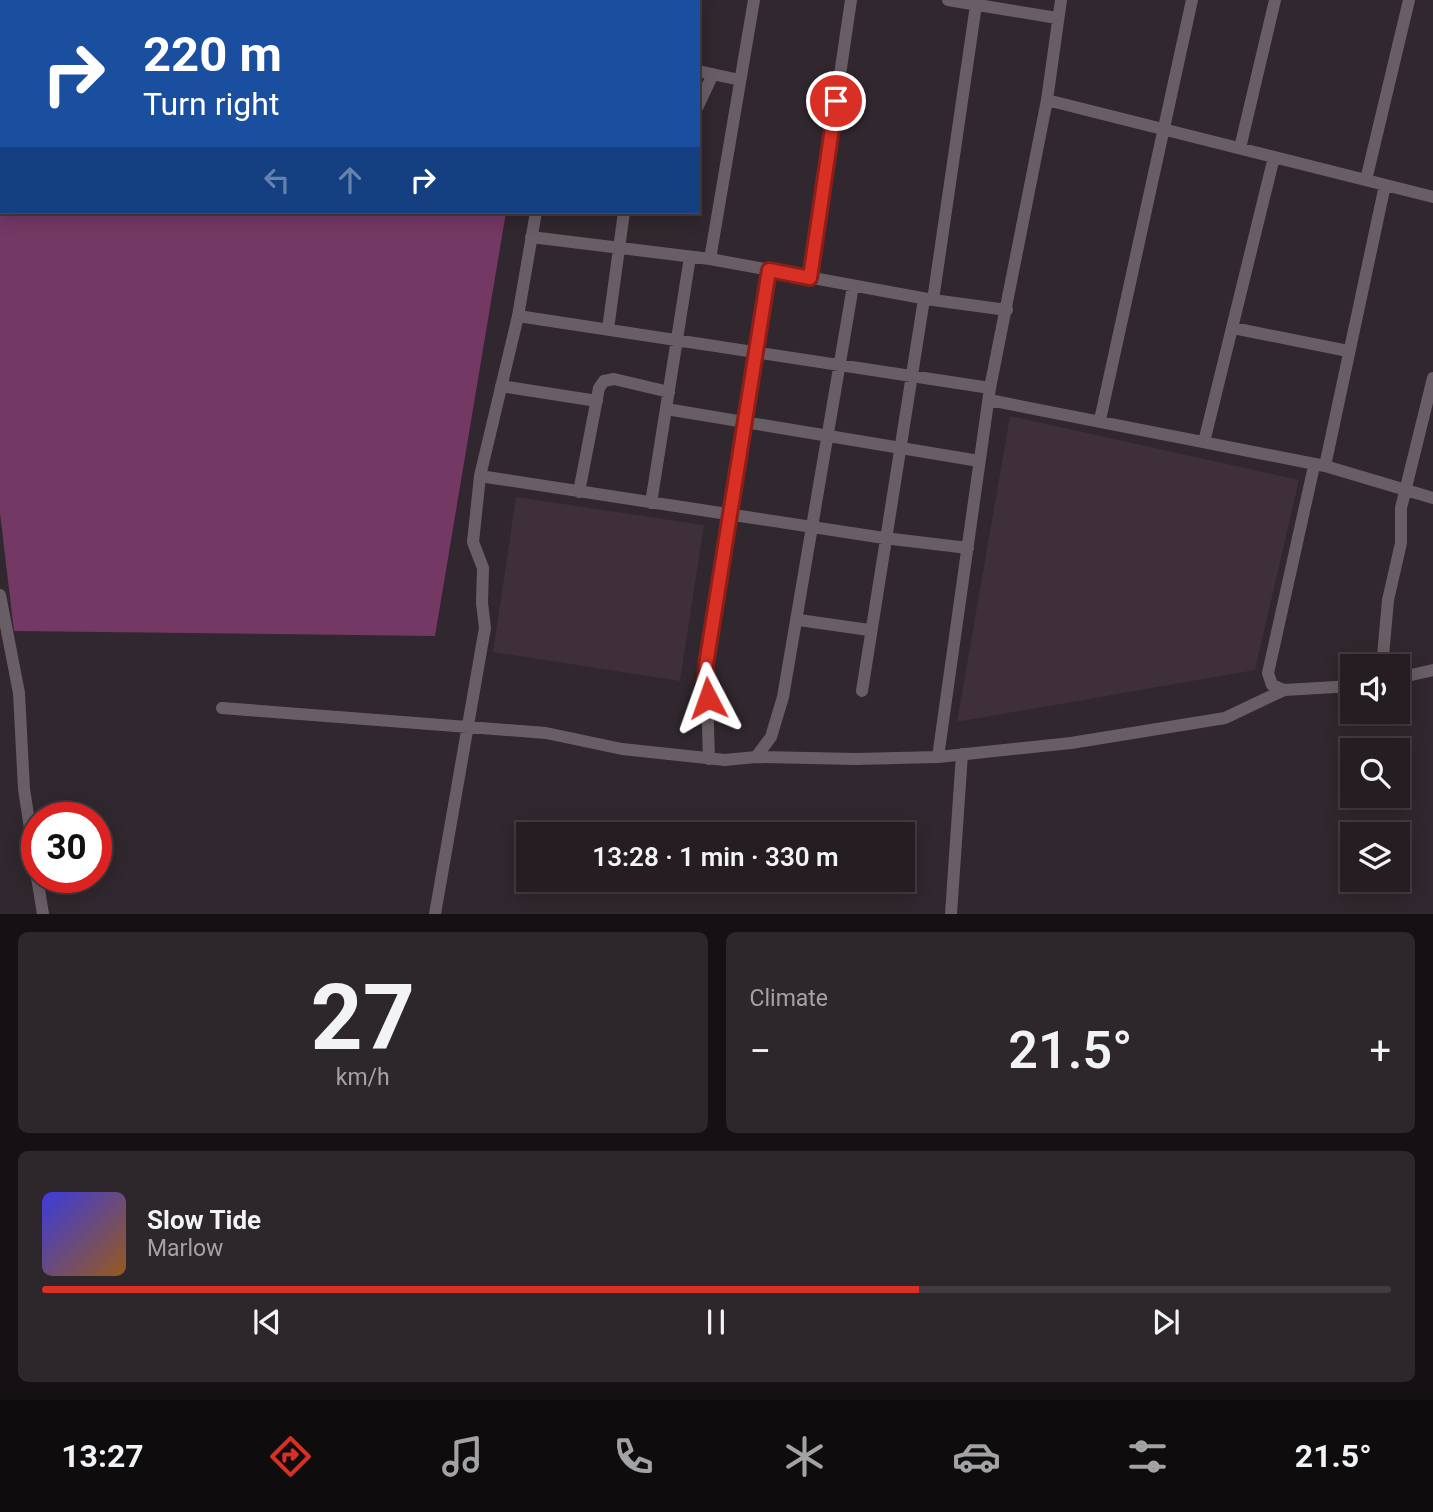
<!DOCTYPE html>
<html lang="en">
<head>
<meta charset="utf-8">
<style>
  :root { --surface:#251d22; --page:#2d262a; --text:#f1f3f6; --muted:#a3a2a5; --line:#423b40; --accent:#d93025 }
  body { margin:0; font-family:Roboto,sans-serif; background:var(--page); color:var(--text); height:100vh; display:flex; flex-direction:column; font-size:26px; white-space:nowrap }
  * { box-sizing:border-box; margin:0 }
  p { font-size:23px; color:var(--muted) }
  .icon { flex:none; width:38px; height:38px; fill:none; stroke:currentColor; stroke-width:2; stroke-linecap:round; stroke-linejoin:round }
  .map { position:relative; height:914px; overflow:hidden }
  .sheet { display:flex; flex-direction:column; gap:18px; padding:18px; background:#141013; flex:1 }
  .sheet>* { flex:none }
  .banner { position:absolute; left:0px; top:0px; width:700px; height:214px; box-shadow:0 4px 18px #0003,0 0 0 2px var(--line); background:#1a4fa0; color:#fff; overflow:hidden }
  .tools { position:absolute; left:1340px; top:654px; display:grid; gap:14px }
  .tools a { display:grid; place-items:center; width:70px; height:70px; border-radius:0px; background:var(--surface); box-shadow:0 4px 18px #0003,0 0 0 2px var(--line); font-size:35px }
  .speed { position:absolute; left:21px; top:802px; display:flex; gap:14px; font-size:35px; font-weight:700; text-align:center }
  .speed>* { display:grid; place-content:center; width:91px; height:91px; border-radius:50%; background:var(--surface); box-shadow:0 4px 18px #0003,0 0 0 2px var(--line); line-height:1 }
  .speed .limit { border:10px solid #d22; background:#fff; color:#111 }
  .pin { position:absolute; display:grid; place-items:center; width:60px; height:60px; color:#fff; margin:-30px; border:4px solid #fff; border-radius:50%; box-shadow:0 2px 7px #0007 }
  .me { position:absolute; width:77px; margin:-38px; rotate:356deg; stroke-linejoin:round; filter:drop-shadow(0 0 5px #0008) }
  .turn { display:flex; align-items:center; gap:24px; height:147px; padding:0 28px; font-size:32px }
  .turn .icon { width:91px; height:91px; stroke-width:2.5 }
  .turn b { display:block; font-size:49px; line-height:60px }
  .lanes { display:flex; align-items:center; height:66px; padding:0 28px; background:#0003; justify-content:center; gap:35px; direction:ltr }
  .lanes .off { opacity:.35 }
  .big { font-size:52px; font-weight:600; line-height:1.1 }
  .sheet .card { flex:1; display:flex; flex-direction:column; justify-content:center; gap:10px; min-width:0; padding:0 24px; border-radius:10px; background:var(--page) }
  .sheet .dial { align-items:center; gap:0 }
  .dial b { font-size:91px; line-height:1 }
  .song { display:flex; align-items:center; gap:21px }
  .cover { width:84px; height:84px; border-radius:10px; background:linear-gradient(135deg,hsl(240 70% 55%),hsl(30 70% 35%)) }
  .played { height:7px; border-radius:4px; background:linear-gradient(90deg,var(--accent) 65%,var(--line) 65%) }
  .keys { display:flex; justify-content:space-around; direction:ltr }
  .heat { display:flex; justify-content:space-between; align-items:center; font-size:38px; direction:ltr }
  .sheet .tiles { flex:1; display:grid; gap:18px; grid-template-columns:1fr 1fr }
  .card:last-child { grid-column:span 2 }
  .trip { position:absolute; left:516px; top:822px; width:399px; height:70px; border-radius:0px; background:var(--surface); box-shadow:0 4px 18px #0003,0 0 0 2px var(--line); font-weight:600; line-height:70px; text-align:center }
  .dock { display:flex; height:112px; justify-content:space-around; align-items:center; background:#0f0c0e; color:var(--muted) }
  .dock .icon { width:49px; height:49px }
  .dock .selected { color:var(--accent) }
  .dock b { font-size:32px; color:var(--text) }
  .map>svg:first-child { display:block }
  .built { fill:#3e2f39 }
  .green { fill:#743864 }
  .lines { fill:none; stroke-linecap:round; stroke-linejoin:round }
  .minor { stroke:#6a5e66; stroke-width:12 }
  .route-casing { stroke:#8d1f18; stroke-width:18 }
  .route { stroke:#d93025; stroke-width:12 }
</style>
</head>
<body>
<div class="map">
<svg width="1433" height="914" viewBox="0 0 1433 914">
  <rect width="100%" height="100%" fill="#31272e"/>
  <!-- built -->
  <path class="built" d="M1010 416 1299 480 1255 670 957 722Z
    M516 497 704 525 680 681 493 652Z"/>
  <!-- green -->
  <path class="green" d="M0 81 2 212H506L435 636 14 631 0 513Z"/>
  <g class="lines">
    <!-- minor -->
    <path class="minor" d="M948 0 1057 18
      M99 2V0
      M201 2V0
      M323 2V0
      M444 2V0
      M572 2V0
      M0 49 2 50
      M698 71 740 80
      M1047 100 1433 197
      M698 106 713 74
      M1240 148 1275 0
      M1366 180 1409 0
      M531 237 710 259 933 300 1007 310
      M710 259 754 0
      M810 278 851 0
      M933 300 976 5
      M518 316 990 388
      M1233 328 1348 351
      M608 329 624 212
      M501 386 597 401
      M989 400 1325 466 1433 498
      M666 409 979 461
      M1100 420 1192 0
      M1204 442 1274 157
      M1314 466 1268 673 1272 685 1284 690 1353 686
      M1325 466 1385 185
      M480 476 884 538 968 548
      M579 492 599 388 604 381 614 379 669 392
      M651 503 690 257
      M0 595 19 693 24 789 37 874
      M799 620 869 630
      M1382 667 1388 600 1401 543V508L1433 378
      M1398 678 1433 670
      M862 691 924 299
      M222 708 546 733 622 749 725 760 756 757 855 759 938 757 1071 743 1225 718 1284 690
      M756 757 771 737 783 697 853 286
      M938 757 990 388 1047 100 1061 0
      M709 759 706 665 769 270
      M37 877 43 914
      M435 914 485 628 482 603 483 568 473 542 480 476 518 316 536 212
      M951 914 962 754"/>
  </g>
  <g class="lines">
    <!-- route casing -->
    <g class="route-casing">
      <path id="route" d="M708 698 705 686 706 665 769 270 810 278 836 101"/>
    </g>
    <!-- route -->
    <use href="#route" class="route"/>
  </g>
</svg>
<div class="tools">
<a><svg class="icon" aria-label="sound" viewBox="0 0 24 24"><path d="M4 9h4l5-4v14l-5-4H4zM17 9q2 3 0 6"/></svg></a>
<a><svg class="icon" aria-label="search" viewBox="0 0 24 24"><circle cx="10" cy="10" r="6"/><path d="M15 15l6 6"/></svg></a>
<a><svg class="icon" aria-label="layers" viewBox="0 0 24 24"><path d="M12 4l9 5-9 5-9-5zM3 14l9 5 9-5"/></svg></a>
</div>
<div class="speed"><div class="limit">30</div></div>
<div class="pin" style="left:836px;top:101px;background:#d93025"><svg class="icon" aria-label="arrive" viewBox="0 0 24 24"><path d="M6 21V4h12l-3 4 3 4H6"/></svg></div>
<svg class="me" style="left:708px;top:698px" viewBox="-20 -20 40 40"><path d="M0-17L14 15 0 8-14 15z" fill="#d93025" stroke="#fff" stroke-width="4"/></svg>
<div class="trip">13:28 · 1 min · 330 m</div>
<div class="banner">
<div class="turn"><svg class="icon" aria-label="right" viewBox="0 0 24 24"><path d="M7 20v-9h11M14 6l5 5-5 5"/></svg><div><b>220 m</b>Turn right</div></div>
<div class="lanes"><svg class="icon off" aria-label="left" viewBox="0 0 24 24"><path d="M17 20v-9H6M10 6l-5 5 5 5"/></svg><svg class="icon off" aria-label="ahead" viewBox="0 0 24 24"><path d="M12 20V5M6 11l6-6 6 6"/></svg><svg class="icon" aria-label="right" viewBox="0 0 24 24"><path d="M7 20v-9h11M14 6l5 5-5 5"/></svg></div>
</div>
</div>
<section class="sheet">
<div class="tiles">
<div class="card dial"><b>27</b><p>km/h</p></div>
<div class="card"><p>Climate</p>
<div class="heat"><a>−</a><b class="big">21.5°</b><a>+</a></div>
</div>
<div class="card">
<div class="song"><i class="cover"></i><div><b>Slow Tide</b><p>Marlow</p></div></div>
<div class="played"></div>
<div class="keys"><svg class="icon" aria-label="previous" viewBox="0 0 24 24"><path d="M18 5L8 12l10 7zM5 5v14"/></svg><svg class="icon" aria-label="pause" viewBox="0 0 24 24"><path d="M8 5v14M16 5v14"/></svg><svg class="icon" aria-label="next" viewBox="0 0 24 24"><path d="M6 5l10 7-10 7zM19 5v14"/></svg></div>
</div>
</div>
</section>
<nav class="dock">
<b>13:27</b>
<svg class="icon selected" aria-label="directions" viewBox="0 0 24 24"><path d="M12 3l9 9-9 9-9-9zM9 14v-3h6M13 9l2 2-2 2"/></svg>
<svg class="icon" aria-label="music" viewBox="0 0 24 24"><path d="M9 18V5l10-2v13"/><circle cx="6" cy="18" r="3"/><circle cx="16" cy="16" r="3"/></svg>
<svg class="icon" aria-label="phone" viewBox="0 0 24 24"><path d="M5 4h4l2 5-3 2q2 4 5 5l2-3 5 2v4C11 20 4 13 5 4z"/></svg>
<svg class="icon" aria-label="climate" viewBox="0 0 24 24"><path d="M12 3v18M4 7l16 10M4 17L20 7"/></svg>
<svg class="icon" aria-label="car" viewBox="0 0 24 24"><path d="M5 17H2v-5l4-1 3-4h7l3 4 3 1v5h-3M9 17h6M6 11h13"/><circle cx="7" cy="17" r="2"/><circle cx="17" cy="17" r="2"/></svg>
<svg class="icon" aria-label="filters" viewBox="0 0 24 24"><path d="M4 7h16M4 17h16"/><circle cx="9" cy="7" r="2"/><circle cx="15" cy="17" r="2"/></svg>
<b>21.5°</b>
</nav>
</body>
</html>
